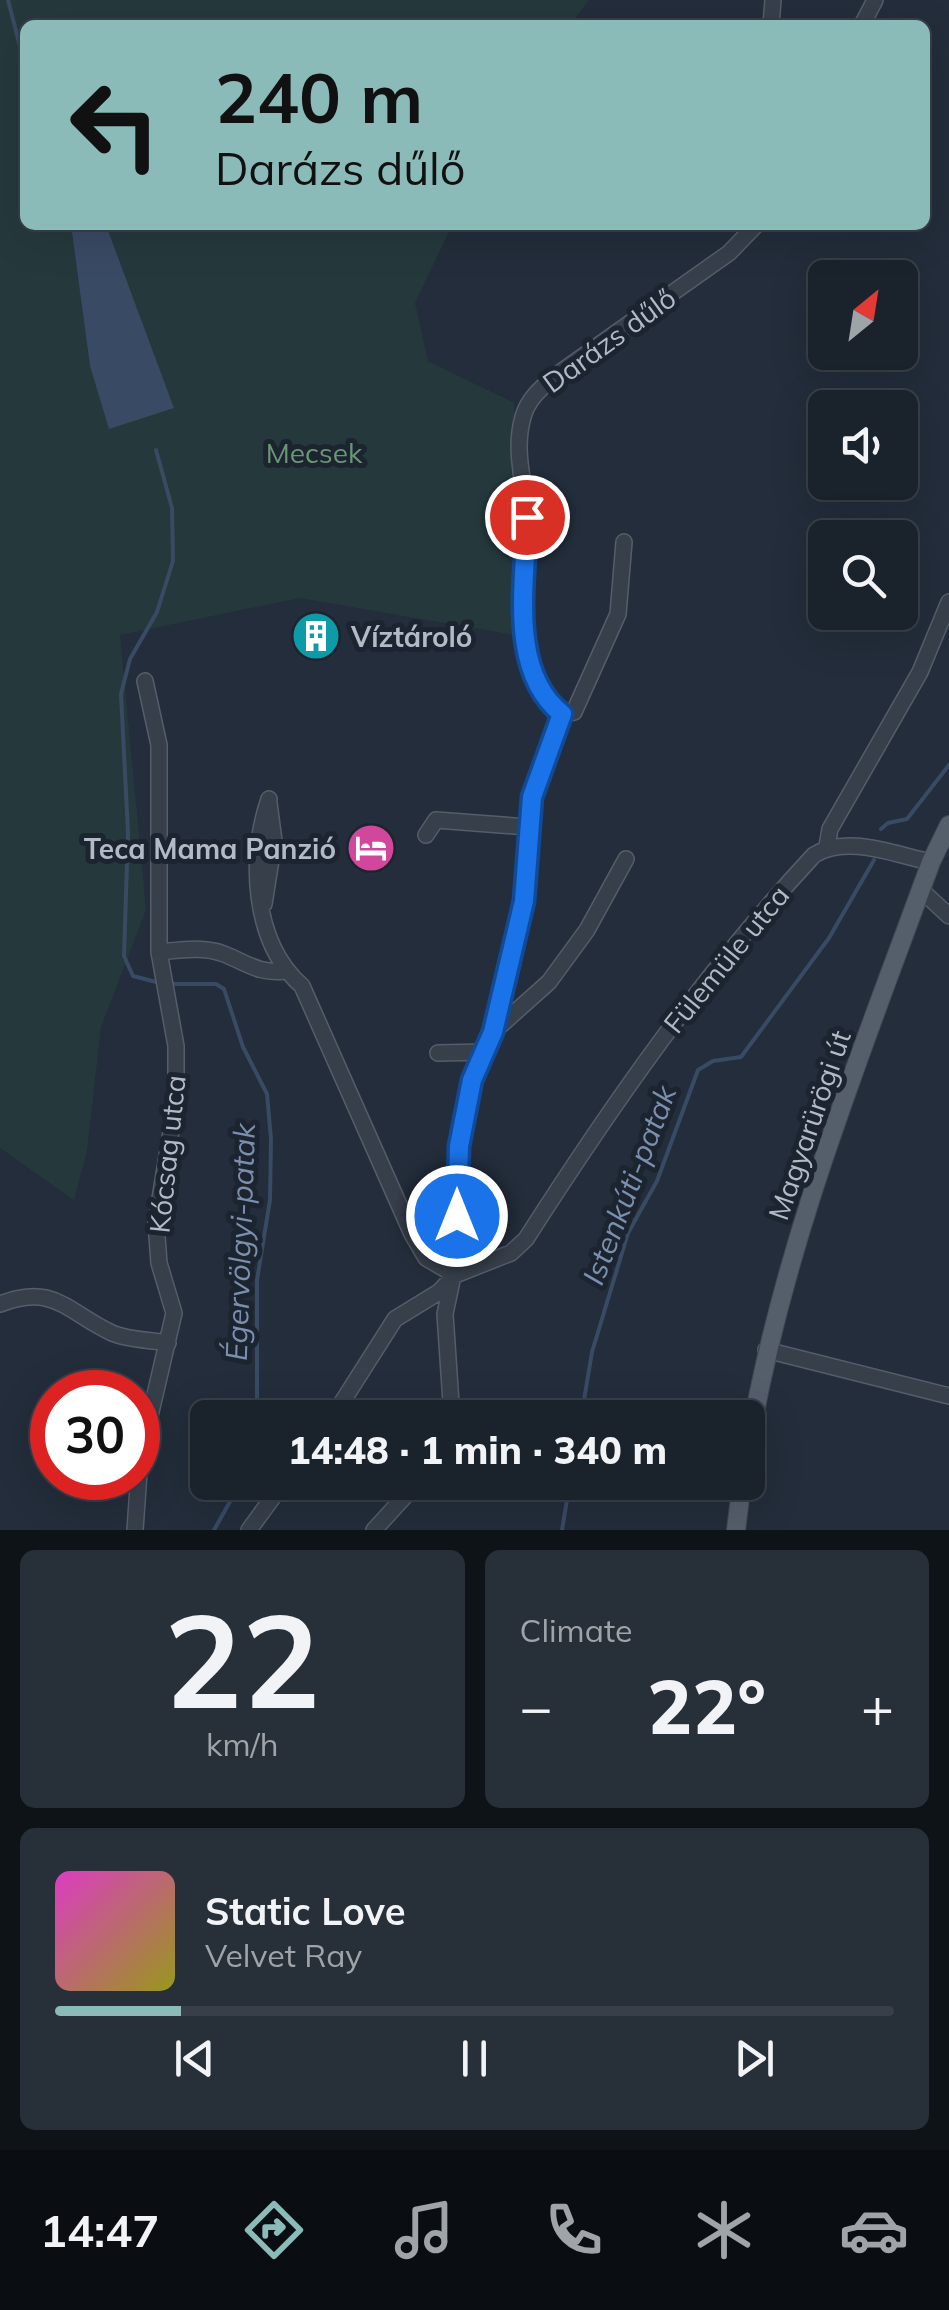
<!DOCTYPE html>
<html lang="en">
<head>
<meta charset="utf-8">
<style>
  :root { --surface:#1a222c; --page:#272f38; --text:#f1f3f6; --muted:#9fa4a9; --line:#383f48; --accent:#8bbbb9 }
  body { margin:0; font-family:Mulish,sans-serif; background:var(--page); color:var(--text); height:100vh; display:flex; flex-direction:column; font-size:38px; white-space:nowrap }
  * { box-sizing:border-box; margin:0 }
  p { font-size:32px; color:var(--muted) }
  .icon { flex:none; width:55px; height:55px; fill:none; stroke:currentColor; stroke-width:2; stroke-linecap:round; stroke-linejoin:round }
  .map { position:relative; height:1530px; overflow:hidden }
  .side { display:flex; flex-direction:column; gap:20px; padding:20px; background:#0e1318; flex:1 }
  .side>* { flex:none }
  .guide { position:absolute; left:20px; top:20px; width:910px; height:210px; border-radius:15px; box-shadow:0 10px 40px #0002,0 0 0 2px var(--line); background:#8bbbb9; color:#111; overflow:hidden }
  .needle { width:65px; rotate:30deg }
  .buttons { position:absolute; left:808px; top:260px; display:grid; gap:20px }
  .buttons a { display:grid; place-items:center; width:110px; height:110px; border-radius:15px; background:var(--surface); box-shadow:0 10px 40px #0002,0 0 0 2px var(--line); font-size:50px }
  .speed { position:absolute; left:30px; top:1370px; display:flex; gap:20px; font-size:50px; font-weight:700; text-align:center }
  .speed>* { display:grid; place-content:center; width:130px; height:130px; border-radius:50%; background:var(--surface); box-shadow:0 10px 40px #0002,0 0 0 2px var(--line); line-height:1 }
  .speed .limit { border:15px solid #d22; background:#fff; color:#111 }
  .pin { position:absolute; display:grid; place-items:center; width:85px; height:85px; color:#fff; margin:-42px; border:5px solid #fff; border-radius:50%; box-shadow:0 2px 10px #0007 }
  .me { position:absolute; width:110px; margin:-55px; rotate:0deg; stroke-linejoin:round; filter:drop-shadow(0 0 8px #0008) }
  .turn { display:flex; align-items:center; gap:35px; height:210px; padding:0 30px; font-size:45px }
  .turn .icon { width:130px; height:130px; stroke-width:2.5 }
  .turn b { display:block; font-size:70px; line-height:85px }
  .big { font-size:75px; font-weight:800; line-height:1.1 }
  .side .card { flex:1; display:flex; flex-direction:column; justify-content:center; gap:15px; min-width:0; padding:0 35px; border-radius:15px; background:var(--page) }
  .side .dial { align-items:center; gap:0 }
  .dial b { font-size:130px; line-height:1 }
  .song { display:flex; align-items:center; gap:30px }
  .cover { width:120px; height:120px; border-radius:15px; background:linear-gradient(135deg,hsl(310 70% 55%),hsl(60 70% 35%)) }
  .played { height:10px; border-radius:5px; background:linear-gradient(90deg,var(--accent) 15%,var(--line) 15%) }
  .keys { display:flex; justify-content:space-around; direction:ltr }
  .heat { display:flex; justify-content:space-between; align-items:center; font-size:55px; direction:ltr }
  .side .tiles { flex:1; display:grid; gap:20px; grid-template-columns:1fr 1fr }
  .card:last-child { grid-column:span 2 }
  .trip { position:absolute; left:190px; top:1400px; width:575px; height:100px; border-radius:15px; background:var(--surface); box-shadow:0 10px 40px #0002,0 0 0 2px var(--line); font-weight:800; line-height:100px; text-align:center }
  .menu { display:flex; height:160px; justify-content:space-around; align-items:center; background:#0a0e12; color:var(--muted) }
  .menu .icon { width:70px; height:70px }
  .menu .current { color:var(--accent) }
  .menu b { font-size:45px; color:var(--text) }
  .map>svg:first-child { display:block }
  .green { fill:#25393c }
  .water { fill:#394a64 }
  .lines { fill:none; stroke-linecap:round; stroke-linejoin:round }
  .stream { stroke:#394a64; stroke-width:4 }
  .minor-casing { stroke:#555d69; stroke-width:18 }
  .major-casing { stroke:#404854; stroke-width:20 }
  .minor { stroke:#373f4b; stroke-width:15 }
  .major { stroke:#555e6b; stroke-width:18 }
  .route-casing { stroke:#114b97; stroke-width:25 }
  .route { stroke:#1a73e8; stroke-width:18 }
  .labels { text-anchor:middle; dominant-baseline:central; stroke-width:10; stroke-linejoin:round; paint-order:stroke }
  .street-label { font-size:28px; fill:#b3bac7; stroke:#1c2430 }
  .park-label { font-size:28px; fill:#6a9776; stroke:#1c2430 }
  .poi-label { font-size:28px; font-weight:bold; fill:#b3bac7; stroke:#1c2430; text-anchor:start }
  .water-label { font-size:30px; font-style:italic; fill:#7b8fae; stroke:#1c2430 }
</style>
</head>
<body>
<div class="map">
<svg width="949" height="1530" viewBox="0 0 949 1530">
  <rect width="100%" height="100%" fill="#232d3b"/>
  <!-- green -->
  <path class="green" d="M0 0H589L570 25H25V225H71L90 366 174 408 106 225H452L415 303 428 361 514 403 520 636 300 598 120 635 146 910 101 1027 87 1151 74 1200 0 1148Z"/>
  <!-- water -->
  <path class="water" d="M71 225H106L174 408 109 429 90 366Z"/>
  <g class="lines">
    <!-- stream -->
    <path class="stream" d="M8 0 25 66
      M156 450 172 508 173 561 157 612 130 659 121 694 128 832 124 956 133 976 160 983
      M881 829 888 823 907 819 949 765
      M170 984H216L224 989 243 1047 267 1094 271 1139 270 1200 257 1280V1418
      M581 1418 592 1352 628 1233 657 1181 698 1070 713 1061 741 1057 829 938 874 860
      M214 1530 241 1482
      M562 1530 570 1482"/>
    <!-- minor casing -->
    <g class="minor-casing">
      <path id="minor" d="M771 25 773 0
        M862 25 875 0
        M562 714C550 704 540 694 534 678 513 630 531 568 527 517 525 483 513 452 523 417 528 399 541 388 555 376L729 253 756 225
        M269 799C249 858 252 942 302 986L412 1234 426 1258 455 1275
        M426 835 436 820 528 827
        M827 846 830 829 920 672 949 602
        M921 890 949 916
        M264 904 274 841 269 803
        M159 952C180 950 204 946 224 954 247 963 258 974 285 971
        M493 1032 549 982 587 930 626 859
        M438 1053 484 1052
        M0 1304C54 1283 67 1312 112 1333 128 1340 150 1340 168 1343
        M766 1350 949 1396
        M332 1418 395 1319 439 1292 455 1275 511 1253 526 1239C613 1103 704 973 814 855 846 834 896 855 931 862
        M452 1418 445 1314 458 1252 459 1147 473 1080 493 1032 512 966 524 901 532 797 562 714 574 712 618 614 624 542
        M135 1530 140 1459 174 1313 159 1263 156 1223 176 1101V1046L159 952V745L145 681
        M249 1530 284 1482
        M374 1530 418 1482"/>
    </g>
    <!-- major casing -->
    <g class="major-casing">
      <path id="major" d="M748 1451C781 1249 861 1054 931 862L949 825
        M736 1530 742 1482"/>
    </g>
    <!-- minor -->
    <use href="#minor" class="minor"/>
    <!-- major -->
    <use href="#major" class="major"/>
  </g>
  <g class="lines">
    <!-- route casing -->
    <g class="route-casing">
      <path id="route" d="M457 1216 459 1146 472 1080 493 1032 524 901 532 797 562 714C507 670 526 579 527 517"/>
    </g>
    <!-- route -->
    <use href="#route" class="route"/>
  </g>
  <!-- icons -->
  <defs>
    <g id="building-disc" transform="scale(2.5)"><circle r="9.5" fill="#0f9aa8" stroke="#1c2430"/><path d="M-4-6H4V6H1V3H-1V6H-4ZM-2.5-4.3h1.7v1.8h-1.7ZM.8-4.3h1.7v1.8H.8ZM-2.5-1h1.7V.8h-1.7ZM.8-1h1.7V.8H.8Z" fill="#fff"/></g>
    <g id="hotel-disc" transform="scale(2.5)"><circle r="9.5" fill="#d1479c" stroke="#1c2430"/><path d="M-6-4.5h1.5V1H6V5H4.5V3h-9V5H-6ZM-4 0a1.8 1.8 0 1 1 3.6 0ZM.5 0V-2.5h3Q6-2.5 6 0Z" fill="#fff"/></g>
  </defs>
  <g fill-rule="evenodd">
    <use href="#building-disc" x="316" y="636"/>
    <use href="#hotel-disc" x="371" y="848"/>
  </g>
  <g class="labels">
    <!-- street labels -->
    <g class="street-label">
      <text transform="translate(609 340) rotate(-36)">Darázs dűlő</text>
      <text transform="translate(726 959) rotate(-51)">Fülemüle utca</text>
      <text transform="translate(809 1125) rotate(-71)">Magyarürögi út</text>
      <text transform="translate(167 1154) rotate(-84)">Kócsag utca</text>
    </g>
    <!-- park labels -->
    <g class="park-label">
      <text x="314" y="452">Mecsek</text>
    </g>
    <!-- poi labels -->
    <g class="poi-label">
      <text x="351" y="636">Víztároló</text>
      <text x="336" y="848" text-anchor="end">Teca Mama Panzió</text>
    </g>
    <!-- water labels -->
    <g class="water-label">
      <text transform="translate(629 1185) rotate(-69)">Istenkúti-patak</text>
      <text transform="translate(240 1242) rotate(-88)">Égervölgyi-patak</text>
    </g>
  </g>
</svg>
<div class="buttons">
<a><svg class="needle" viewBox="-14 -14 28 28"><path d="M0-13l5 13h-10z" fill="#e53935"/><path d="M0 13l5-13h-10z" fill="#9fa4a9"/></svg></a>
<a><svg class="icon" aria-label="sound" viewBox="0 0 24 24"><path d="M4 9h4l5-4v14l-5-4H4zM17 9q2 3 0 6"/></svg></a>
<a><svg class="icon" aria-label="search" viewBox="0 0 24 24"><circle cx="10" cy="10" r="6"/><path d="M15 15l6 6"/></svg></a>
</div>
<div class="speed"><div class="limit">30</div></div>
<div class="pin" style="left:527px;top:517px;background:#d93025"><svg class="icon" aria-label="arrive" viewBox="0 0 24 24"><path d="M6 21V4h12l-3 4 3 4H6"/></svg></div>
<svg class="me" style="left:457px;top:1216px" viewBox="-20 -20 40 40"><circle r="17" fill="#1a73e8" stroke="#fff" stroke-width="3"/><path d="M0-11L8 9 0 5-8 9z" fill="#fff"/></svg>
<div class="trip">14:48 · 1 min · 340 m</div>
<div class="guide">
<div class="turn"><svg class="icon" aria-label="left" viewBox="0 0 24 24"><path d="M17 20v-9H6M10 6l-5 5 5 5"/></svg><div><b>240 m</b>Darázs dűlő</div></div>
</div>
</div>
<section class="side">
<div class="tiles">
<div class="card dial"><b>22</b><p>km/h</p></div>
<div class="card"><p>Climate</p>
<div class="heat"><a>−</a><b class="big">22°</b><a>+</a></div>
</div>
<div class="card">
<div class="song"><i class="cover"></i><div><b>Static Love</b><p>Velvet Ray</p></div></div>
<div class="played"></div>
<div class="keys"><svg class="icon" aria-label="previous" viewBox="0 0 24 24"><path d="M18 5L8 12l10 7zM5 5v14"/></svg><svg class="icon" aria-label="pause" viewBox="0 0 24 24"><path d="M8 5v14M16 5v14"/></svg><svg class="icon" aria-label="next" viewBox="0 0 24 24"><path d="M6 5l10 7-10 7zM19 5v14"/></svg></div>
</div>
</div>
</section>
<nav class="menu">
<b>14:47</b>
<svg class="icon current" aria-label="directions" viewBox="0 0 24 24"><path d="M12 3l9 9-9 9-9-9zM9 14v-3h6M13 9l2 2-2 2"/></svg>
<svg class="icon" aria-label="music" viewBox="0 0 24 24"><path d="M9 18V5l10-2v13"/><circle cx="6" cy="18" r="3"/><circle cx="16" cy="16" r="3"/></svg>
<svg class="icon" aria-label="phone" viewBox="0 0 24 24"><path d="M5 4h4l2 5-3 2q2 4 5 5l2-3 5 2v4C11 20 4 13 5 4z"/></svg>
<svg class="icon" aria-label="climate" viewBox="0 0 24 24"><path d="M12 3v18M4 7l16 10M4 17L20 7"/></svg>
<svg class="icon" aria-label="car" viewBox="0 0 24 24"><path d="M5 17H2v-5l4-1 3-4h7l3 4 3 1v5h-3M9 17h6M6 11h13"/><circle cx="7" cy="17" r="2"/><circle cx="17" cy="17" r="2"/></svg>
</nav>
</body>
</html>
